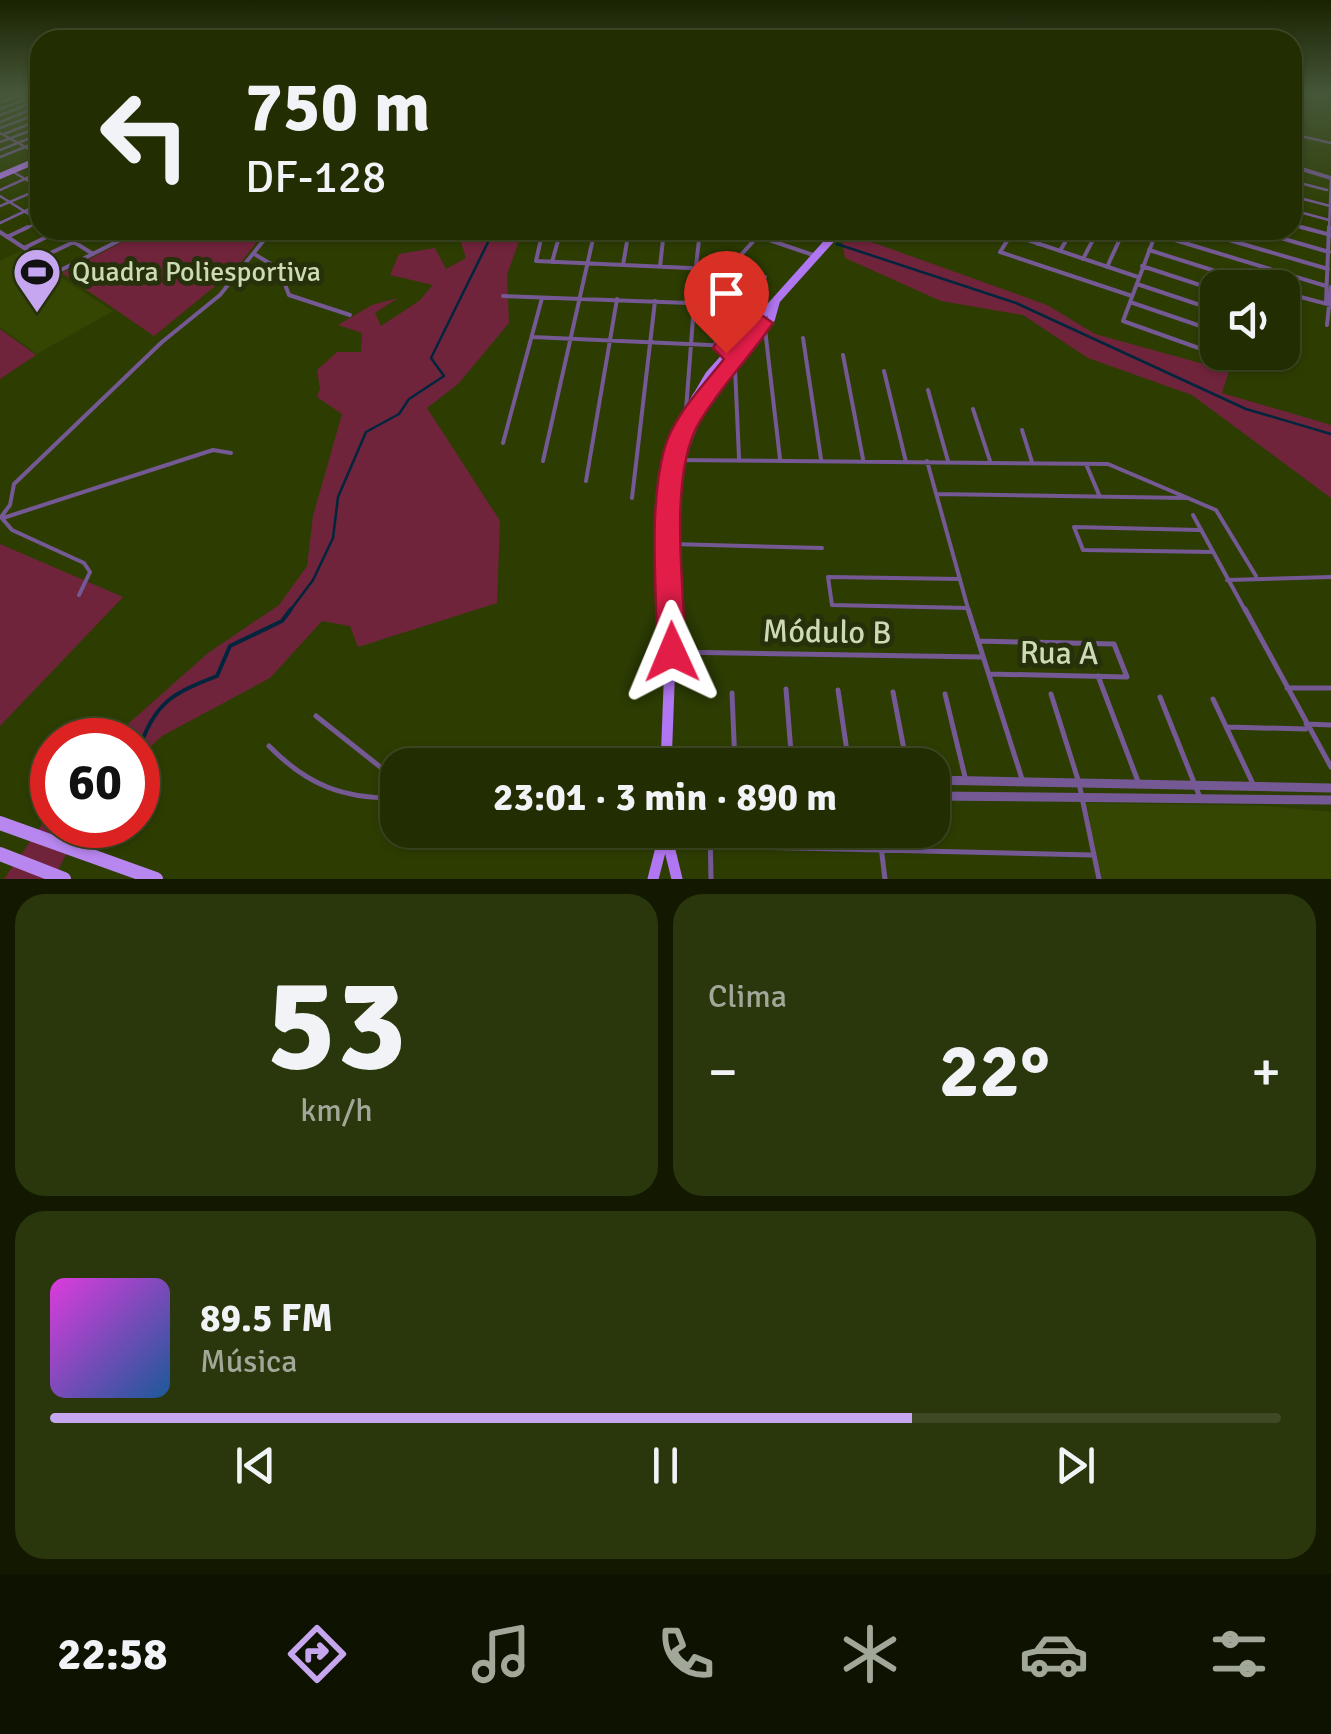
<!DOCTYPE html>
<html lang="pt">
<head>
<meta charset="utf-8">
<style>
  :root { --surface:#222e02; --page:#2a360c; --text:#f1f3f6; --muted:#a2a899; --line:#3f4a24; --accent:#c7a6f0 }
  body { margin:0; font-family:Signika,sans-serif; background:var(--page); color:var(--text); height:100vh; display:flex; flex-direction:column; font-size:38px; white-space:nowrap }
  * { box-sizing:border-box; margin:0 }
  p { font-size:32px; color:var(--muted) }
  .icon { flex:none; width:55px; height:55px; fill:none; stroke:currentColor; stroke-width:2; stroke-linecap:round; stroke-linejoin:round }
  .map { position:relative; height:879px; overflow:hidden }
  .details { display:flex; flex-direction:column; gap:15px; padding:15px; background:#131901; flex:1 }
  .details>* { flex:none }
  .hud { position:absolute; left:30px; top:30px; width:1272px; height:210px; border-radius:30px; box-shadow:0 2px 8px #0004,0 0 0 2px var(--line); background:#222e02; color:var(--text); overflow:hidden }
  .tools { position:absolute; left:1200px; top:270px; display:grid; gap:20px }
  .tools a { display:grid; place-items:center; width:100px; height:100px; border-radius:20px; background:var(--surface); box-shadow:0 2px 8px #0004,0 0 0 2px var(--line); font-size:50px }
  .speed { position:absolute; left:30px; top:718px; display:flex; gap:20px; font-size:50px; font-weight:700; text-align:center }
  .speed>* { display:grid; place-content:center; width:130px; height:130px; border-radius:50%; background:var(--surface); box-shadow:0 2px 8px #0004,0 0 0 2px var(--line); line-height:1 }
  .speed .limit { border:15px solid #d22; background:#fff; color:#111 }
  .pin { position:absolute; display:grid; place-items:center; width:85px; height:85px; color:#fff; margin:-102px -42px; border-radius:50% 50% 50% 0; rotate:-45deg; box-shadow:0 0 10px #0007 }
  .pin .icon { rotate:45deg }
  .me { position:absolute; width:110px; margin:-55px; rotate:359deg; stroke-linejoin:round; filter:drop-shadow(0 0 8px #0008) }
  .turn { display:flex; align-items:center; gap:35px; height:210px; padding:0 50px; font-size:45px }
  .turn .icon { width:130px; height:130px; stroke-width:2.5 }
  .turn b { display:block; font-size:70px; line-height:85px }
  .big { font-size:75px; font-weight:700; line-height:1.1 }
  .details .widget { flex:1; display:flex; flex-direction:column; justify-content:center; gap:15px; min-width:0; padding:0 35px; border-radius:30px; background:var(--page) }
  .details .dial { align-items:center; gap:0 }
  .dial b { font-size:130px; line-height:1 }
  .song { display:flex; align-items:center; gap:30px }
  .cover { width:120px; height:120px; border-radius:15px; background:linear-gradient(135deg,hsl(300 70% 55%),hsl(210 70% 35%)) }
  .played { height:10px; border-radius:5px; background:linear-gradient(90deg,var(--accent) 70%,var(--line) 70%) }
  .keys { display:flex; justify-content:space-around; direction:ltr }
  .heat { display:flex; justify-content:space-between; align-items:center; font-size:55px; direction:ltr }
  .details .tiles { flex:1; display:grid; gap:15px; grid-template-columns:1fr 1fr }
  .widget:last-child { grid-column:span 2 }
  .trip { position:absolute; left:380px; top:748px; width:570px; height:100px; border-radius:30px; background:var(--surface); box-shadow:0 2px 8px #0004,0 0 0 2px var(--line); font-weight:700; line-height:100px; text-align:center }
  .tab-bar { display:flex; height:160px; justify-content:space-around; align-items:center; background:#0e1201; color:var(--muted) }
  .tab-bar .icon { width:70px; height:70px }
  .tab-bar .on { color:var(--accent) }
  .tab-bar b { font-size:45px; color:var(--text) }
  .map>svg:first-child { display:block }
  .built { fill:#354603 }
  .green { fill:#70243c }
  .lines { fill:none; stroke-linecap:round; stroke-linejoin:round }
  .stream-far1 { stroke:#02253e; stroke-width:2.5 }
  .stream { stroke:#02253e; stroke-width:4 }
  .minor-far2 { stroke:#745994; stroke-width:2.5 }
  .minor-far1 { stroke:#745994; stroke-width:4 }
  .minor { stroke:#745994; stroke-width:5 }
  .tertiary-far1 { stroke:#745994; stroke-width:4 }
  .tertiary { stroke:#745994; stroke-width:9 }
  .primary-far3 { stroke:#b176f1; stroke-width:6 }
  .primary-far2 { stroke:#b176f1; stroke-width:8 }
  .primary-far1 { stroke:#b176f1; stroke-width:9 }
  .primary { stroke:#b176f1; stroke-width:11 }
  .trunk { stroke:#b786ee; stroke-width:14 }
  .route { fill:#e11d48; stroke:#92132f; stroke-width:2.5 }
  .labels { text-anchor:middle; dominant-baseline:central; stroke-width:10; stroke-linejoin:round; paint-order:stroke }
  .poi-label { font-size:28px; fill:#ccdab6; stroke:#26310b; text-anchor:start }
  .near-street-label { font-size:32px; fill:#ccdab6; stroke:#26310b }
</style>
</head>
<body>
<div class="map">
<svg width="1331" height="879" viewBox="0 0 1331 879">
  <rect width="100%" height="100%" fill="#2d3d02"/>
  <!-- built -->
  <path class="built" d="M20 251 113 311 37 354 0 327V261Z
    M1086 803 1268 806 1331 812V879H1101Z"/>
  <!-- green -->
  <path class="green" d="M146 230H266L235 270 154 336 62 273Z
    M457 230H523L507 275 509 323 458 384 427 408 500 521 497 603 358 647 350 626 322 621 270 678 162 736 138 758V740H110L208 653 279 605 307 566 313 516 342 414 317 397 320 389 317 370 337 352H361L362 333 338 325 372 305 398 298 375 313 381 326 419 301 433 285 390 275 399 254 435 248 446 269 466 258Z
    M841 231 1047 305 1095 334 1229 371 1222 393 1331 425V498L1192 395 1088 358 1023 315 941 301 845 258Z
    M0 329 36 355 0 379Z
    M0 544 123 597 0 726Z
    M52 810V825H82L53 879H4Z"/>
  <g class="lines">
    <!-- stream-far1 -->
    <path class="stream-far1" d="M795 230 820 238
      M837 244 1016 303 1246 409 1331 434
      M289 612 313 580 333 538 338 497 366 432 399 414 409 399 444 376 431 358 494 230"/>
    <!-- stream -->
    <path class="stream" d="M138 752C154 703 171 694 217 676L230 646 282 621 291 609"/>
    <!-- minor-far2 -->
    <path class="minor-far2" d="M0 96 6 94
      M0 102 23 94
      M0 109 39 94
      M0 115 40 100
      M0 122 40 106
      M1292 126 1297 94
      M0 128 40 113
      M0 133 40 155
      M4 134 40 120
      M1292 134 1331 143
      M0 142 40 127
      M0 150 40 134
      M0 157 40 141
      M15 173 40 188
      M1292 181 1327 190
      M0 190 40 172
      M0 196 40 221
      M1292 196 1330 206
      M0 206 40 189
      M1292 210 1329 220
      M0 223 40 204
      M1292 225 1310 230
      M23 230 39 222
      M1329 230 1331 179"/>
    <!-- minor-far1 -->
    <path class="minor-far1" d="M1301 227 1331 235
      M55 230 93 254
      M112 230 125 238
      M543 230 536 261 733 270
      M740 230 816 256
      M818 230H827
      M998 230 1138 277
      M1157 230 1123 321 1221 356
      M1195 230 1328 269
      M1253 230 1329 252
      M0 232 59 271 140 230
      M560 234 699 240 696 266
      M1155 234 1326 286
      M1011 235 1000 252 1132 296
      M7 237 28 227
      M1038 244 1047 230
      M24 248 61 230
      M1149 250 1269 288
      M1060 251 1072 230
      M256 255 279 269 289 295 350 315
      M740 256 757 237
      M732 257 733 270
      M40 258 99 230
      M1083 259 1098 230
      M552 262 561 230
      M623 265 629 230
      M1142 266 1218 291
      M660 267 664 230
      M1107 267 1124 230
      M715 269 716 347
      M733 270 734 277H765
      M1137 284 1218 311
      M1282 292 1331 305
      M503 296 715 304
      M1130 302 1218 332
      M1326 303 1329 227
      M1327 325 1331 287
      M765 329 780 459
      M532 337 732 346
      M803 338 821 459
      M843 355 863 459
      M735 368 739 458
      M884 371 906 462
      M928 390 948 461
      M973 409 990 461
      M686 410 694 305
      M1022 430 1032 462
      M503 443 542 298
      M684 457 702 410
      M673 460 1108 464 1216 510 1256 576
      M543 461 595 230
      M927 461 969 612
      M1086 464 1100 497
      M586 481 617 299
      M936 494 1186 498
      M632 498 655 301
      M1193 515 1246 612
      M3 518 213 450 231 453
      M1199 530 1074 527 1083 550 1213 552
      M672 544 822 548
      M960 579 828 577 832 605 967 608
      M1227 580 1331 577
      M79 595 90 572 84 563 12 530 1 517 10 505 14 484 162 342 220 295 272 230"/>
    <!-- minor -->
    <path class="minor" d="M968 609 1023 782
      M1245 609 1331 767
      M978 641 1114 644 1127 677 989 674
      M672 652 981 657
      M1098 676 1139 784
      M1287 688H1331
      M786 689 792 765
      M838 690 849 765
      M893 692 907 765
      M732 693 735 765
      M945 694 966 781
      M1051 694 1079 783 1099 879
      M1160 697 1199 795
      M1213 699 1254 786
      M316 716 398 781
      M1306 724 1331 725
      M1226 727 1306 729
      M269 746C307 785 343 799 398 798
      M710 830 711 879
      M879 830 885 879
      M711 846 1093 855"/>
    <!-- tertiary-far1 -->
    <path class="tertiary-far1" d="M1292 166 1331 178"/>
    <!-- tertiary -->
    <path class="tertiary" d="M932 780 1331 788
      M932 796 1331 800"/>
    <!-- primary-far3 -->
    <path class="primary-far3" d="M0 176 40 159"/>
    <!-- primary-far2 -->
    <path class="primary-far2" d="M695 399 709 375 839 230
      M706 399 771 319 776 301"/>
    <!-- primary-far1 -->
    <path class="primary-far1" d="M679 427 697 396
      M672 612V460L690 418 708 396"/>
    <!-- primary -->
    <path class="primary" d="M666 765 672 609
      M665 830 677 879
      M653 879 664 836"/>
    <!-- trunk -->
    <path class="trunk" d="M0 823 156 879
      M0 854 64 879"/>
  </g>
  <!-- sky -->
  <linearGradient id="sky" x2="0" y2="1"><stop stop-color="#192201"/><stop offset="0.43" stop-color="#465739"/><stop offset="1" stop-color="#465739" stop-opacity="0"/></linearGradient>
  <rect width="1331" height="217" fill="url(#sky)"/>
  <!-- route -->
  <path class="route" d="M763 316 773 323C750 357 720 387 699 423 668 476 684 590 686 652L682 662 672 666 661 662 657 652C657 588 648 512 664 450 673 416 703 386 724 359L713 348 716 343 729 339 749 318Z"/>
  <!-- icons -->
  <defs>
    <g id="stadium-pin" transform="scale(2.5)"><path d="M0 17L-7.5 6A9.5 9.5 0 1 1 7.5 6Z" fill="#c7a6f0" stroke="#26310b"/><path d="M0-5a6.5 5 0 1 0 0 10a6.5 5 0 1 0 0-10ZM-3.5-1.8h7v3.6h-7Z" fill="#111"/></g>
  </defs>
  <g fill-rule="evenodd">
    <use href="#stadium-pin" x="37" y="272"/>
  </g>
  <g class="labels">
    <!-- poi labels -->
    <g class="poi-label">
      <text x="72" y="272">Quadra Poliesportiva</text>
    </g>
    <!-- near-street labels -->
    <g class="near-street-label">
      <text transform="translate(827 632) rotate(1)">Módulo B</text>
      <text transform="translate(1059 653) rotate(1)">Rua A</text>
    </g>
  </g>
</svg>
<div class="tools">
<a><svg class="icon" aria-label="sound" viewBox="0 0 24 24"><path d="M4 9h4l5-4v14l-5-4H4zM17 9q2 3 0 6"/></svg></a>
</div>
<div class="speed"><div class="limit">60</div></div>
<div class="pin" style="left:726px;top:353px;background:#d93025"><svg class="icon" aria-label="arrive" viewBox="0 0 24 24"><path d="M6 21V4h12l-3 4 3 4H6"/></svg></div>
<svg class="me" style="left:672px;top:652px" viewBox="-20 -20 40 40"><path d="M0-17L14 15 0 8-14 15z" fill="#e11d48" stroke="#fff" stroke-width="4"/></svg>
<div class="trip">23:01 · 3 min · 890 m</div>
<div class="hud">
<div class="turn"><svg class="icon" aria-label="left" viewBox="0 0 24 24"><path d="M17 20v-9H6M10 6l-5 5 5 5"/></svg><div><b>750 m</b>DF-128</div></div>
</div>
</div>
<section class="details">
<div class="tiles">
<div class="widget dial"><b>53</b><p>km/h</p></div>
<div class="widget"><p>Clima</p>
<div class="heat"><a>−</a><b class="big">22°</b><a>+</a></div>
</div>
<div class="widget">
<div class="song"><i class="cover"></i><div><b>89.5 FM</b><p>Música</p></div></div>
<div class="played"></div>
<div class="keys"><svg class="icon" aria-label="previous" viewBox="0 0 24 24"><path d="M18 5L8 12l10 7zM5 5v14"/></svg><svg class="icon" aria-label="pause" viewBox="0 0 24 24"><path d="M8 5v14M16 5v14"/></svg><svg class="icon" aria-label="next" viewBox="0 0 24 24"><path d="M6 5l10 7-10 7zM19 5v14"/></svg></div>
</div>
</div>
</section>
<nav class="tab-bar">
<b>22:58</b>
<svg class="icon on" aria-label="directions" viewBox="0 0 24 24"><path d="M12 3l9 9-9 9-9-9zM9 14v-3h6M13 9l2 2-2 2"/></svg>
<svg class="icon" aria-label="music" viewBox="0 0 24 24"><path d="M9 18V5l10-2v13"/><circle cx="6" cy="18" r="3"/><circle cx="16" cy="16" r="3"/></svg>
<svg class="icon" aria-label="phone" viewBox="0 0 24 24"><path d="M5 4h4l2 5-3 2q2 4 5 5l2-3 5 2v4C11 20 4 13 5 4z"/></svg>
<svg class="icon" aria-label="climate" viewBox="0 0 24 24"><path d="M12 3v18M4 7l16 10M4 17L20 7"/></svg>
<svg class="icon" aria-label="car" viewBox="0 0 24 24"><path d="M5 17H2v-5l4-1 3-4h7l3 4 3 1v5h-3M9 17h6M6 11h13"/><circle cx="7" cy="17" r="2"/><circle cx="17" cy="17" r="2"/></svg>
<svg class="icon" aria-label="filters" viewBox="0 0 24 24"><path d="M4 7h16M4 17h16"/><circle cx="9" cy="7" r="2"/><circle cx="15" cy="17" r="2"/></svg>
</nav>
</body>
</html>
